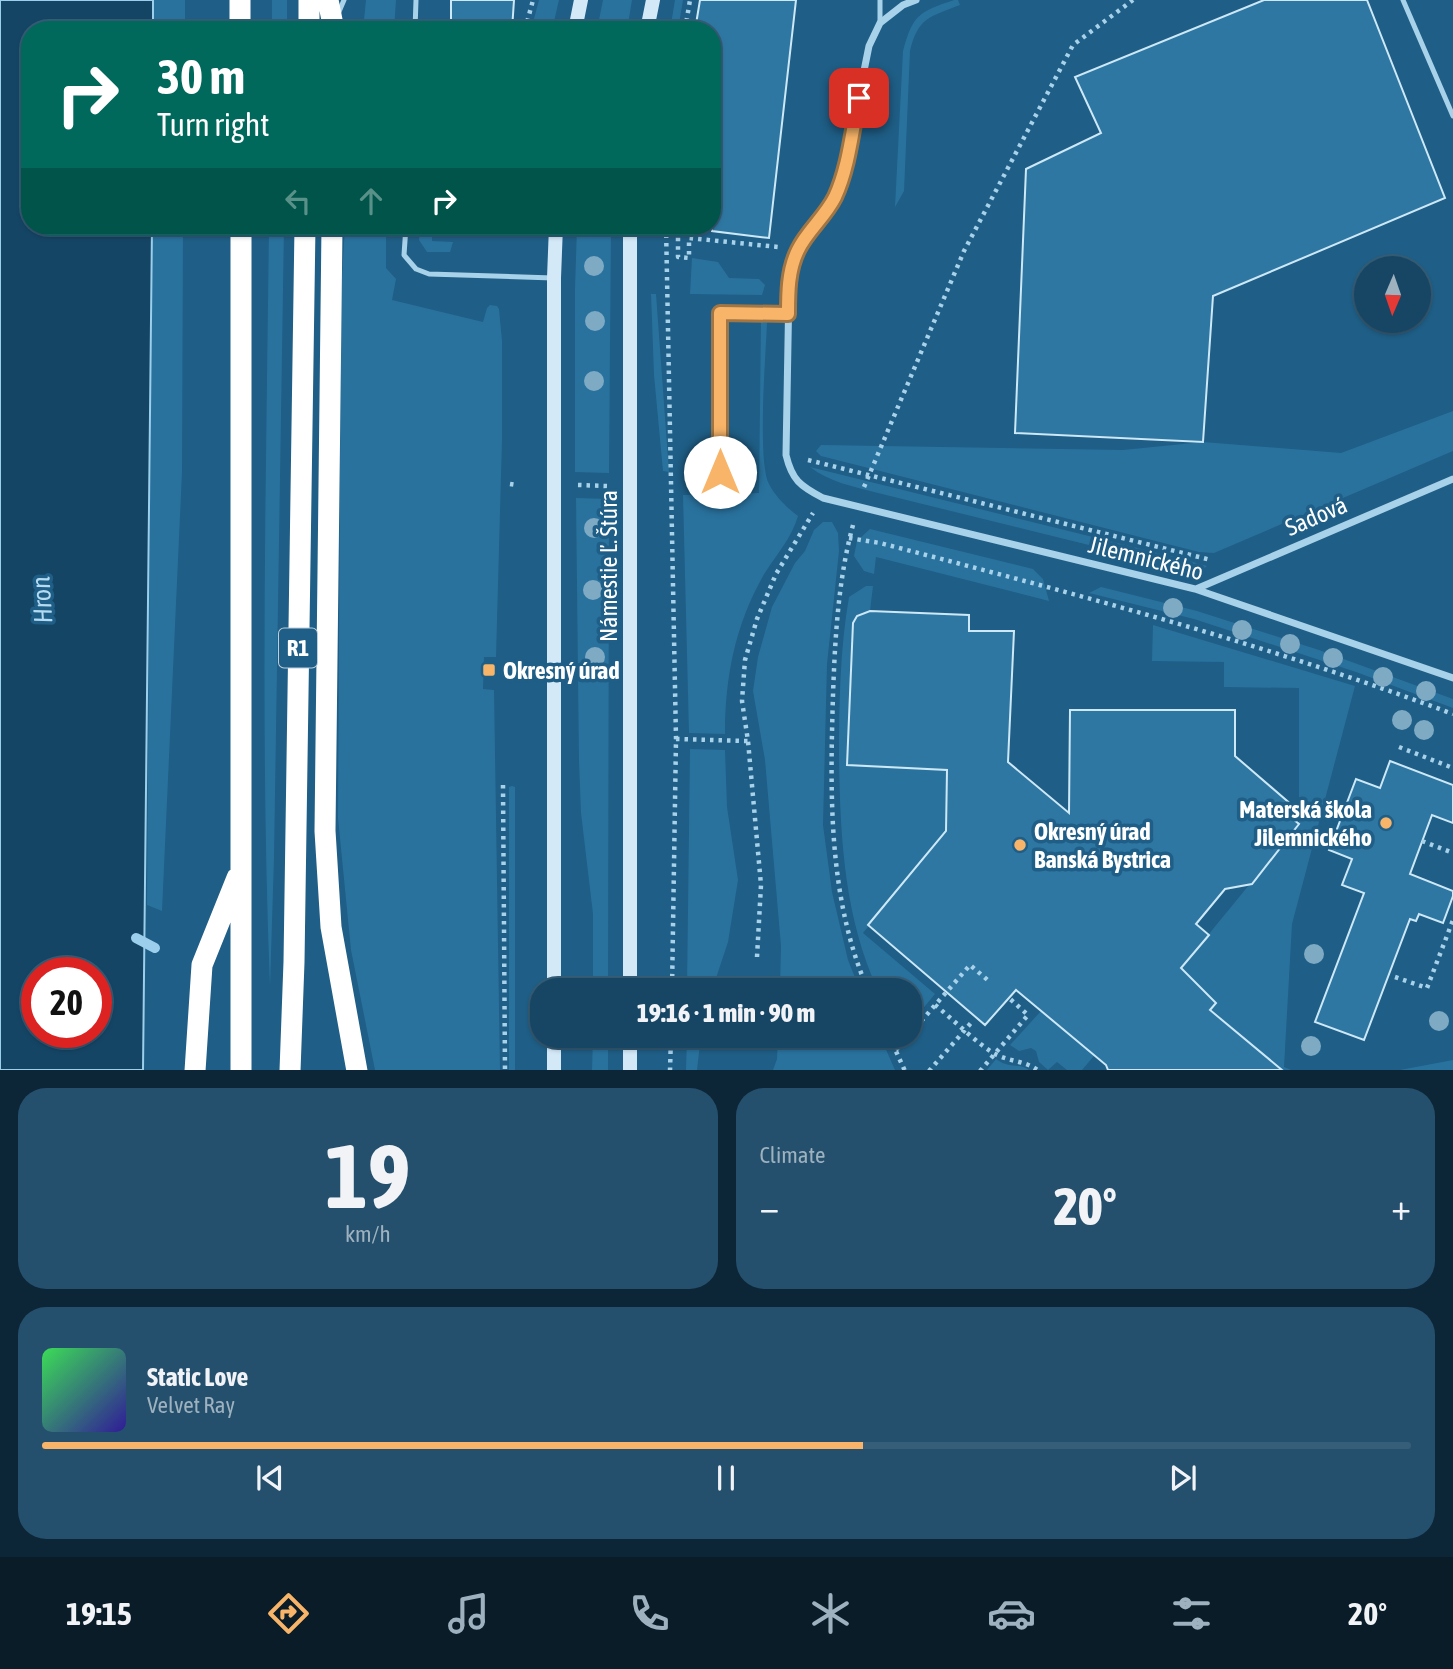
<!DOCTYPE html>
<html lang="en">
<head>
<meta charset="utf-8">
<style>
  :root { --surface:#174664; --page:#24506d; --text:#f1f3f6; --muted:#9eb1bf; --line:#365e78; --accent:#f8b569 }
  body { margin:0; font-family:"Asap Condensed",sans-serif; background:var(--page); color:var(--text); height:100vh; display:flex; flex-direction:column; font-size:26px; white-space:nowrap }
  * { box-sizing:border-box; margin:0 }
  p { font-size:23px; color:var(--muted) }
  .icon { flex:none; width:38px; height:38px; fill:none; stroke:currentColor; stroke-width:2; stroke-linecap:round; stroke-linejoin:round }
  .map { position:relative; height:1070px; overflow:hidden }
  .side { display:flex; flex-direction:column; gap:18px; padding:18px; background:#0d2637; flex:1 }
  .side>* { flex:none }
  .guide { position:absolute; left:21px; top:21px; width:700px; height:214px; border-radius:28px; box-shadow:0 2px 5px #0004,0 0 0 2px var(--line); background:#00695c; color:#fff; overflow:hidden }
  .needle { width:46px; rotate:182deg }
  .tools { position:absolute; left:1354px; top:256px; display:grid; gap:14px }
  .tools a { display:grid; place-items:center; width:77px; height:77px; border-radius:50%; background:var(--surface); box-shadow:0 2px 5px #0004,0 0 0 2px var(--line); font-size:35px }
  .speed { position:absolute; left:21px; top:957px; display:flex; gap:14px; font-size:35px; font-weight:700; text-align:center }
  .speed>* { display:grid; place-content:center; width:91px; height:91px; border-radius:50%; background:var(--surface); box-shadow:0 2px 5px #0004,0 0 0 2px var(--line); line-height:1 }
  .speed .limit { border:10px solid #d22; background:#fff; color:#111 }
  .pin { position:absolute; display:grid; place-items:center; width:60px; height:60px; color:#fff; margin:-30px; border-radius:14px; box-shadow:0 4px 10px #0006 }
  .me { position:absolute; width:77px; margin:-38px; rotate:0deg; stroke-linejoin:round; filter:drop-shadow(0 0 5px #0008) }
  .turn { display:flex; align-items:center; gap:24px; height:147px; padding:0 21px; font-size:32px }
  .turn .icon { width:91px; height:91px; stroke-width:2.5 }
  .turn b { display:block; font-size:49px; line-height:60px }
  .lanes { display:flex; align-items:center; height:66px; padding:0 21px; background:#0003; justify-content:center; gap:35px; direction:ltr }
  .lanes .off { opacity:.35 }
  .big { font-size:52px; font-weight:800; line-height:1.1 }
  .side .card { flex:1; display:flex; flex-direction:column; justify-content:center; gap:10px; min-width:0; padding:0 24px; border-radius:28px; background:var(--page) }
  .side .dial { align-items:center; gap:0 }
  .dial b { font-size:91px; line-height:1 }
  .song { display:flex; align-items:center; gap:21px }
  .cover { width:84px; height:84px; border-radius:10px; background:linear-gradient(135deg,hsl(130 70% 55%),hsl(250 70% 35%)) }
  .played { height:7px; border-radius:4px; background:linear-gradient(90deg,var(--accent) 60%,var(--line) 60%) }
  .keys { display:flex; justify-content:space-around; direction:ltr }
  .heat { display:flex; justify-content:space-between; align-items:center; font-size:38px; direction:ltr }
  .side .tiles { flex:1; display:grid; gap:18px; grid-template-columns:1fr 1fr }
  .card:last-child { grid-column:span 2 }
  .trip { position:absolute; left:530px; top:978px; width:392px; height:70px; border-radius:28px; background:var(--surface); box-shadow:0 2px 5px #0004,0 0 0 2px var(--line); font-weight:800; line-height:70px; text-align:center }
  .tabs { display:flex; height:112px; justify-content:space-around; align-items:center; background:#091c28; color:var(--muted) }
  .tabs .icon { width:49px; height:49px }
  .tabs .selected { color:var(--accent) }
  .tabs b { font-size:32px; color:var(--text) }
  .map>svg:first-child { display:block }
  .green { fill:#29729e }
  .water { fill:#154565; stroke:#9ccfeb; stroke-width:2; fill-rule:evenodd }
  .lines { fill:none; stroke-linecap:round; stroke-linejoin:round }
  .stream { stroke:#9ccfeb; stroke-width:10 }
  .building { fill:#2f77a3; stroke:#cde8f7; stroke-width:2 }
  .path { stroke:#a8d1ea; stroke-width:4.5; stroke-dasharray:3.5 5; stroke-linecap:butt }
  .service { stroke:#a8d1ea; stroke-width:5 }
  .minor { stroke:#a8d1ea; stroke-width:7 }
  .secondary { stroke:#d4e9f8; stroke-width:14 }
  .motorway { stroke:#fff; stroke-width:21 }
  .tree { fill:#7faac4 }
  .route-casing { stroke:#a17644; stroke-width:18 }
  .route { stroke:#f8b569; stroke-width:12 }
  .poi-dot { fill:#f8b569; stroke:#1f5e86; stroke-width:2.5 }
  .labels { text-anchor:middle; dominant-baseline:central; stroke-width:7; stroke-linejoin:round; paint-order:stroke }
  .shield { fill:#1f5e86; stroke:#bccfdb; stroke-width:2 }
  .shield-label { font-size:23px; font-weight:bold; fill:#fff }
  .street-label { font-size:24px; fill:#fff; stroke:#1f5e86 }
  .poi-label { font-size:24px; font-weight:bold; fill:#fff; stroke:#1f5e86; text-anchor:start }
  .water-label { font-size:26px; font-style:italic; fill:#b4dbf1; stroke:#1f5e86 }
</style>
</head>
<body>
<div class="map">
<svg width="1453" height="1071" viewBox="0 0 1453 1071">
  <rect width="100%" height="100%" fill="#1f5e86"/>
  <!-- green -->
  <path class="green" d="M153 0H185V30H153Z
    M272 0H287V30H272Z
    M366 0H396L394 30H363Z
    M539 0H559L552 30H531Z
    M603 0H632L627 30H597Z
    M675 0H683L678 30H670Z
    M954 0H958L960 5C930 17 918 17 910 51L904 191 895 207 903 51C913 14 919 12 954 0Z
    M152 226H183L182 472 162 911 147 905Z
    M269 226H284L274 857 270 987C260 733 266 480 269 226Z
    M345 226H386V268L396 279 392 300 483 322 487 308 490 305 497 306 499 309 502 341V440L496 657H484L483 689 494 690 500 1070H375L351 950 338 818 341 295Z
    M420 226H432V241L453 242 450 252H427L419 240Z
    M577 226H611L609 473 575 472V289Z
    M692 258 718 262 729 278 759 279 765 285 762 295 690 294Z
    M651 294H656L669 472 663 471 654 375Z
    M761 318 767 322C766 355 757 460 769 484 775 496 787 508 798 516 792 538 775 556 763 576 735 626 725 677 725 734L689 733 683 495 759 493Z
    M1453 411V451L1214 553 1199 552 821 456 816 451 821 445 1123 450 1203 442 1341 453Z
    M810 467 1186 560 1207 566 1201 571 1190 570 878 493C855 487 829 482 810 467Z
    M576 498 609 499 608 990H593V914L581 813 579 761Z
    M823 522H832L838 533 839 551 827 664 823 825 832 892 848 960 860 990H780L781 946 765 760 753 691 758 657 772 607 795 563 805 551 814 530Z
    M870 529 1033 569 1043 579 1049 601 876 557 874 574 864 571 854 556 857 541Z
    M866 586H873L870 611 857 616 853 623 847 764 947 770 946 831 863 933 935 994 910 1024V990H878C844 918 840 835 839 756 839 703 840 649 849 597Z
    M1101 587 1197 611 1319 650 1453 699V708L1356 672 1194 619 1089 593Z
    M1153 625 1355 686 1292 924 1284 1067 1291 1070H1271L1273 1063 1210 1010 1216 1002 1181 968 1299 824V688L1224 687V662L1152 661Z
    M690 749 725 750 727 807 738 880 728 942 712 990H687Z
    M512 786 515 787V1071L509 1070V787Z
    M1041 1011 1088 1050H1099L1082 1070H1067L1057 1062 1048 1070 1039 1062 1036 1051 1031 1048 1019 1051 1010 1045Z
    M593 1036H608V1070H592Z
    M687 1036H701L697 1070H686Z
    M778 1036H880L895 1070H773L777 1059Z
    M996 1059C1011 1070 1018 1062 1029 1070H987Z
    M1453 1060V1070H1400Z"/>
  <!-- water -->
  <path class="water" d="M0 0H153V30H30V226H152L143 1070H0ZM37 973H96V1032H37Z"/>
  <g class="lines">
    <!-- stream -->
    <path class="stream" d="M136 938 155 948"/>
  </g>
  <!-- building -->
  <path class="building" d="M451 0H514L512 30H451Z
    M700 0H796L769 238 712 231V30H695Z
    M1264 0H1367L1445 198 1213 296 1203 442 1015 433 1026 169 1101 133 1075 77Z
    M870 611 969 615V631H1014L1008 762 1069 813 1070 710H1235V756L1293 806V819L1299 824 1252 884 1225 889 1196 924 1209 935 1181 968 1216 1003 1210 1010 1282 1070H1108L1106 1065 1016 990 985 1025 868 925 946 831 947 770 847 765 853 623 857 616Z
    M1390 761 1453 785V823L1432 815 1410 874 1453 891V896L1443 923 1419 914 1416 921 1410 919 1364 1040 1315 1022 1364 893 1342 885 1352 859 1329 850 1356 779 1380 788Z"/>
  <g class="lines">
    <!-- path -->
    <path class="path" d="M525 30 533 0
      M685 30 690 0
      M666 226 676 739 672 990
      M666 230 678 233V257L689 258V238L778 247
      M808 460 1211 560
      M510 484 516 485
      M578 485 607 486
      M864 487 964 251 1073 45 1133 0
      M853 525C838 580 835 639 833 695 830 795 828 898 868 990
      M849 538 880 543C1073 593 1266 644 1453 714
      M676 739 748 741
      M1399 747 1453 768
      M503 785 505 1071
      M1422 841 1453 853
      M757 957 761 885 748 741 742 701 745 660 757 619 776 574 813 513
      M1395 977 1427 988 1453 920
      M935 1005C953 1019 978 1045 997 1055 1012 1062 1026 1061 1039 1071
      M910 1034 970 965 990 982
      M889 1036 905 1071
      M896 1050 908 1036
      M670 1071 671 1036
      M929 1071 971 1023
      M980 1071 1028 1015 1009 998"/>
    <!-- service -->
    <path class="service" d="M880 0V23
      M1403 0 1453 116
      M338 14 344 0
      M415 30 416 0
      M406 226 404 255 416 269 429 274 553 278
      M720 472V313L788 314"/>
    <!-- minor -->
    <path class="minor" d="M916 0 903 5 880 23 869 46 843 175 835 197 821 221 798 249 789 286 786 455C792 480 800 486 823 498L1195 589 1453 678
      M1196 589 1453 479"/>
    <!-- secondary -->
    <path class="secondary" d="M575 30 581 0
      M647 30 653 0
      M554 990V278L556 226
      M630 990V226
      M630 1036V1071
      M554 1071V1036"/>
    <!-- motorway -->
    <path class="motorway" d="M240 0V30
      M328 0 334 30
      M309 30V0
      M241 226V1071
      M332 226 325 831 331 927 357 1071
      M195 1071 202 965 237 878
      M290 1071 294 962 305 226"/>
  </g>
  <!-- trees -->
  <g class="tree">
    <circle cx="594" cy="266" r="10"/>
    <circle cx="595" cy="321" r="10"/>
    <circle cx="594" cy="381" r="10"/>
    <circle cx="594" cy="528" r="10"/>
    <circle cx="593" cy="590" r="10"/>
    <circle cx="1173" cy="608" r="10"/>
    <circle cx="1242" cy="630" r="10"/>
    <circle cx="1290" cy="644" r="10"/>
    <circle cx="595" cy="657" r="10"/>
    <circle cx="1333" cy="658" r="10"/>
    <circle cx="1383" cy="677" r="10"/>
    <circle cx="1426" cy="691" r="10"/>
    <circle cx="1402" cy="720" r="10"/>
    <circle cx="1424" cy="730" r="10"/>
    <circle cx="1314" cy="954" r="10"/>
    <circle cx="1439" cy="1021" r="10"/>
    <circle cx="1311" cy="1046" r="10"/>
  </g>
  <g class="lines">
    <!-- route casing -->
    <g class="route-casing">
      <path id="route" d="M720 472V313L788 314C788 293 788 270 798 250 807 231 825 217 835 197 849 167 852 130 859 98"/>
    </g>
    <!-- route -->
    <use href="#route" class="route"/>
  </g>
  <!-- markers -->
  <g class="poi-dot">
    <rect x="482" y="663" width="14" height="14" rx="3.5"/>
    <circle cx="1386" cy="823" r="7"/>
    <circle cx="1020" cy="845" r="7"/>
  </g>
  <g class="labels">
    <!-- shield labels -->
    <rect class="shield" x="279" y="628.5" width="38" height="39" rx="5"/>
    <g class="shield-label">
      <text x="298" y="648">R1</text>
    </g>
    <!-- street labels -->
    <g class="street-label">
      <text transform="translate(1316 516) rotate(-23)">Sadová</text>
      <text transform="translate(1146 558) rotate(14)">Jilemnického</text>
      <text transform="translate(608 566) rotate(-90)">Námestie Ľ. Štúra</text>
    </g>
    <!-- poi labels -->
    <g class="poi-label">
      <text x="503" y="670">Okresný úrad</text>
      <text x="1372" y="809" text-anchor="end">Materská škola<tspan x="1372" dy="28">Jilemnického</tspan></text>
      <text x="1034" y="831">Okresný úrad<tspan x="1034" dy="28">Banská Bystrica</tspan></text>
    </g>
    <!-- water labels -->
    <g class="water-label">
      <text transform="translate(42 600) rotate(-94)">Hron</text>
    </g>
  </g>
</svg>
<div class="tools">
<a><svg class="needle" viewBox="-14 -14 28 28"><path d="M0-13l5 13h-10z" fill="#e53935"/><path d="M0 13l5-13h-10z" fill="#9eb1bf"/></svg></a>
</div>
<div class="speed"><div class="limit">20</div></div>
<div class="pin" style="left:859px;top:98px;background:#d93025"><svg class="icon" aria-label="arrive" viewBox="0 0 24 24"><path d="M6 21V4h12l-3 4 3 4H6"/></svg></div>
<svg class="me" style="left:720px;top:472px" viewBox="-20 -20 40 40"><circle r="19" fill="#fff"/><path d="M0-13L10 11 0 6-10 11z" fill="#f8b569"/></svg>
<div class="trip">19:16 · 1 min · 90 m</div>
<div class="guide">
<div class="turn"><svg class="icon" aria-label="right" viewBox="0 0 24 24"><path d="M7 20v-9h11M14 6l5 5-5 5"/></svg><div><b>30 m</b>Turn right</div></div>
<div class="lanes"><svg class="icon off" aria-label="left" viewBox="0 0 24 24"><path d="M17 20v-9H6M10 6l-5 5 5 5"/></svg><svg class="icon off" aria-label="ahead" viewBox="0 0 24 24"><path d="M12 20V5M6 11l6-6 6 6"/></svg><svg class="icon" aria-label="right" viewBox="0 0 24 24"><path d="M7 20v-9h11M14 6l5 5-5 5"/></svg></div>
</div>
</div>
<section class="side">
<div class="tiles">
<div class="card dial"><b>19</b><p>km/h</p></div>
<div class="card"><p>Climate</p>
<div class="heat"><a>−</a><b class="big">20°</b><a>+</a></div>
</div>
<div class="card">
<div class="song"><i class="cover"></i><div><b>Static Love</b><p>Velvet Ray</p></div></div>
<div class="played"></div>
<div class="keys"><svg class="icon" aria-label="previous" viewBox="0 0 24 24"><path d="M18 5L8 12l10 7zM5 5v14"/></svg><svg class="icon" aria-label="pause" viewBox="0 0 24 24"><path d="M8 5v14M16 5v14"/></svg><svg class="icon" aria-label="next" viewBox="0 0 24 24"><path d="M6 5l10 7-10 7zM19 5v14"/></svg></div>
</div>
</div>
</section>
<nav class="tabs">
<b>19:15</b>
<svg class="icon selected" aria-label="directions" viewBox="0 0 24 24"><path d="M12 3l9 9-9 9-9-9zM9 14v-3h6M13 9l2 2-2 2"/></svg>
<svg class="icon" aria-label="music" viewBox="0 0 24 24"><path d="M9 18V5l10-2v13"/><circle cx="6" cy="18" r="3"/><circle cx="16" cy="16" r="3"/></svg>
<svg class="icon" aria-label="phone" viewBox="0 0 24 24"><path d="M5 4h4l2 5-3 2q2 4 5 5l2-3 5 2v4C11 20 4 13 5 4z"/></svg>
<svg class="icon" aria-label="climate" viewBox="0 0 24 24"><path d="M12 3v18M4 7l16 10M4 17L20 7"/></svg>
<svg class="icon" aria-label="car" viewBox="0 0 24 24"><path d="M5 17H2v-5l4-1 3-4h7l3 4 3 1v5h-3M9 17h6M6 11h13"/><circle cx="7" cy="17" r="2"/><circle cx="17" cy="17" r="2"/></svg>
<svg class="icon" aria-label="filters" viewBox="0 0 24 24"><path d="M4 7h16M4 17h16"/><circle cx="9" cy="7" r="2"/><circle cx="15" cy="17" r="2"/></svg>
<b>20°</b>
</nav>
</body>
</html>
